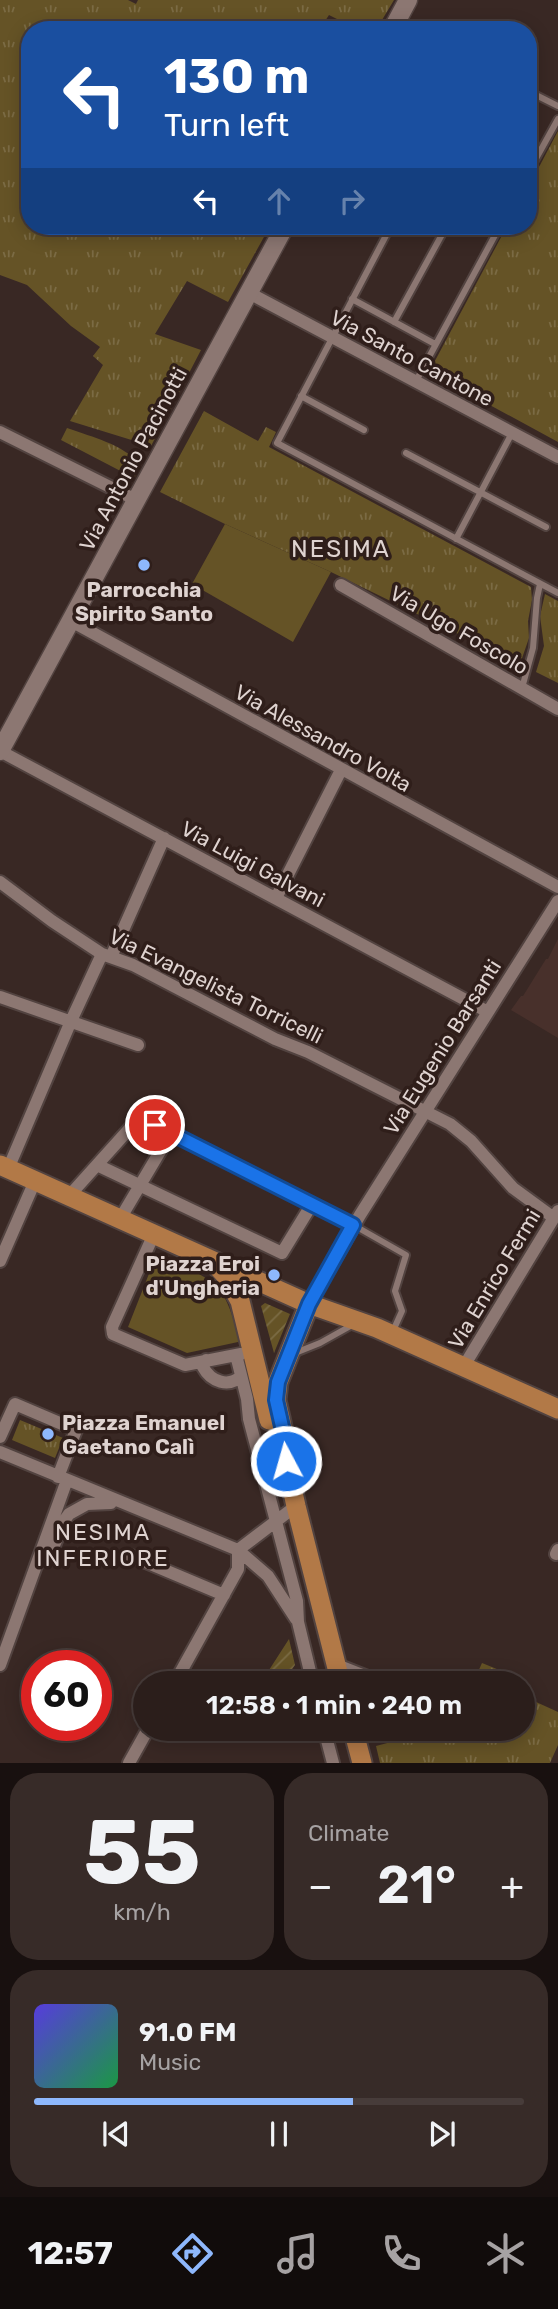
<!DOCTYPE html>
<html lang="en">
<head>
<meta charset="utf-8">
<style>
  :root { --surface:#2b1e1b; --page:#372b28; --text:#f1f3f6; --muted:#a6a2a3; --line:#473c3a; --accent:#8eb8fd }
  body { margin:0; font-family:Rubik,sans-serif; background:var(--page); color:var(--text); height:100vh; display:flex; flex-direction:column; font-size:26px; white-space:nowrap }
  * { box-sizing:border-box; margin:0 }
  p { font-size:23px; color:var(--muted) }
  .icon { flex:none; width:38px; height:38px; fill:none; stroke:currentColor; stroke-width:2; stroke-linecap:round; stroke-linejoin:round }
  .map { position:relative; height:1763px; overflow:hidden }
  .details { display:flex; flex-direction:column; gap:10px; padding:10px; background:#18100f; flex:1 }
  .details>* { flex:none }
  .hud { position:absolute; left:21px; top:21px; width:516px; height:214px; border-radius:28px; box-shadow:0 4px 18px #0003,0 0 0 2px var(--line); background:#1a4fa0; color:#fff; overflow:hidden }
  .speed { position:absolute; left:21px; top:1650px; display:flex; gap:14px; font-size:35px; font-weight:700; text-align:center }
  .speed>* { display:grid; place-content:center; width:91px; height:91px; border-radius:50%; background:var(--surface); box-shadow:0 4px 18px #0003,0 0 0 2px var(--line); line-height:1 }
  .speed .limit { border:10px solid #d22; background:#fff; color:#111 }
  .pin { position:absolute; display:grid; place-items:center; width:60px; height:60px; color:#fff; margin:-30px; border:4px solid #fff; border-radius:50%; box-shadow:0 2px 7px #0007 }
  .me { position:absolute; width:77px; margin:-38px; rotate:354deg; stroke-linejoin:round; filter:drop-shadow(0 0 5px #0008) }
  .turn { display:flex; align-items:center; gap:24px; height:147px; padding:0 28px; font-size:32px }
  .turn .icon { width:91px; height:91px; stroke-width:2.5 }
  .turn b { display:block; font-size:49px; line-height:60px }
  .lanes { display:flex; align-items:center; height:66px; padding:0 28px; background:#0003; justify-content:center; gap:35px; direction:ltr }
  .lanes .off { opacity:.35 }
  .big { font-size:52px; font-weight:600; line-height:1.1 }
  .details .tile { flex:1; display:flex; flex-direction:column; justify-content:center; gap:10px; min-width:0; padding:0 24px; border-radius:28px; background:var(--page) }
  .details .dial { align-items:center; gap:0 }
  .dial b { font-size:91px; line-height:1 }
  .song { display:flex; align-items:center; gap:21px }
  .cover { width:84px; height:84px; border-radius:10px; background:linear-gradient(135deg,hsl(250 70% 55%),hsl(140 70% 35%)) }
  .played { height:7px; border-radius:4px; background:linear-gradient(90deg,var(--accent) 65%,var(--line) 65%) }
  .keys { display:flex; justify-content:space-around; direction:ltr }
  .heat { display:flex; justify-content:space-between; align-items:center; font-size:38px; direction:ltr }
  .details .tiles { flex:1; display:grid; gap:10px; grid-template-columns:1fr 1fr }
  .tile:last-child { grid-column:span 2 }
  .trip { position:absolute; left:133px; top:1671px; width:402px; height:70px; border-radius:35px; background:var(--surface); box-shadow:0 4px 18px #0003,0 0 0 2px var(--line); font-weight:600; line-height:70px; text-align:center }
  .menu { display:flex; height:112px; justify-content:space-around; align-items:center; background:#110c0b; color:var(--muted) }
  .menu .icon { width:49px; height:49px }
  .menu .on { color:var(--accent) }
  .menu b { font-size:32px; color:var(--text) }
  .map>svg:first-child { display:block }
  .built { fill:#48302b }
  .grass { fill:url(#grass-tufts) }
  .park { fill:#655326 }
  .garden { fill:url(#garden-furrows) }
  .lines { fill:none; stroke-linecap:round; stroke-linejoin:round }
  .service-casing { stroke:#524340; stroke-width:10 }
  .minor-casing { stroke:#524340; stroke-width:16 }
  .secondary-casing { stroke:#524340; stroke-width:21 }
  .primary-casing { stroke:#524340; stroke-width:23 }
  .service { stroke:#8c7772; stroke-width:6 }
  .minor { stroke:#8c7772; stroke-width:12 }
  .secondary { stroke:#8c7772; stroke-width:18 }
  .primary { stroke:#b27947; stroke-width:19 }
  .route-casing { stroke:#114b97; stroke-width:18 }
  .route { stroke:#1a73e8; stroke-width:12 }
  .poi-dot { fill:#8eb8fd; stroke:#2f1e1a; stroke-width:2.5 }
  .labels { text-anchor:middle; dominant-baseline:central; stroke-width:7; stroke-linejoin:round; paint-order:stroke }
  .street-label { font-size:21px; fill:#dfd3d0; stroke:#2f1e1a }
  .poi-label { font-size:21px; font-weight:bold; fill:#dfd3d0; stroke:#2f1e1a }
  .neighbourhood-label { font-size:23px; letter-spacing:2px; fill:#dfd3d0; stroke:#2f1e1a }
  .quarter-label { font-size:24px; letter-spacing:2px; fill:#dfd3d0; stroke:#2f1e1a }
</style>
</head>
<body>
<div class="map">
<svg width="558" height="1763" viewBox="0 0 558 1763">
  <defs>
    <pattern id="grass-tufts" width="24" height="20" patternUnits="userSpaceOnUse" patternTransform="scale(1.75)"><rect width="24" height="20" fill="#655326"/><path d="M3 7l-1-3M5 7V3M7 7l1-3M15 17l-1-3M17 17v-4M19 17l1-3" fill="none" stroke="#7b6b44"/></pattern>
    <pattern id="garden-furrows" width="10" height="10" patternUnits="userSpaceOnUse" patternTransform="scale(1.75)"><rect width="10" height="10" fill="#655326"/><path d="M-1 1l2-2M0 10L10 0M9 11l2-2" fill="none" stroke="#7b6b44"/></pattern>
  </defs>
  <rect width="100%" height="100%" fill="#392824"/>
  <!-- built -->
  <path class="built" d="M558 939V1038L511 1010 521 996H523L546 959H548Z"/>
  <!-- grass -->
  <path class="grass" d="M0 0H128L136 4 138 0H394L376 30H359L329 15 319 30H30V226H270L228 302 187 281 155 334 201 350 151 446 70 421 103 365 93 356 100 347 71 326 27 285 0 275Z
    M558 131V442L429 372 507 226H528L529 186Z
    M204 411 258 441 266 427 276 432 269 447 531 587 532 600 528 621 529 638 520 664 331 572 225 524 160 492Z
    M67 428C95 438 119 443 141 464L134 478 61 440Z
    M545 594 558 601V683L536 672 544 646 540 616Z
    M20 1420 63 1438 55 1458 12 1440Z
    M482 1663 509 1674 513 1683H473Z
    M523 1696 558 1712V1745L550 1763H380L376 1746 440 1729H523Z"/>
  <!-- park -->
  <path class="park" d="M225 524 331 572 293 642 192 584Z
    M161 1257C216 1282 223 1278 239 1339L238 1342 187 1353 128 1327 154 1261Z"/>
  <!-- garden -->
  <path class="garden" d="M265 1303 290 1314 274 1353 261 1306Z
    M289 1639 295 1665 282 1683H265L262 1681Z"/>
  <g class="lines">
    <!-- service casing -->
    <g class="service-casing">
      <path id="service" d="M528 91 558 106
        M528 173 558 119
        M391 226 277 443 558 593
        M352 299 435 344
        M394 322 445 229
        M416 381 500 226
        M301 396 364 430
        M406 453 546 527
        M456 539 512 433
        M522 688 533 648 537 598 540 584
        M355 1226 406 1255 395 1291 402 1311 393 1331
        M295 1353 320 1343 354 1324
        M340 1663 368 1674 371 1684"/>
    </g>
    <!-- minor casing -->
    <g class="minor-casing">
      <path id="minor" d="M249 293 558 457
        M0 432 136 500
        M341 585 558 709
        M71 621 558 887
        M0 751 488 1012
        M0 882 52 921 102 954 133 965 275 1039 308 1052 450 1124 471 1141 513 1188 554 1218
        M276 898 341 770
        M111 957 164 838
        M0 997 138 1045
        M97 1165 282 1253 312 1204
        M8 1169 71 1021 102 954
        M69 1196 140 1117 353 1225
        M120 1219 171 1133
        M154 1234 112 1327 113 1334 185 1365 241 1354
        M0 1261 35 1181
        M309 1304 360 1215 558 901
        M236 1355 247 1399 249 1419 297 1601 298 1622 313 1684
        M206 1360 203 1367C211 1382 229 1388 241 1376
        M464 1366 558 1211
        M0 1437 15 1404 76 1430 58 1477
        M0 1452 238 1550 296 1506
        M238 1550 268 1576 296 1619
        M556 1554 558 1550
        M129 1555 224 1595
        M41 1561 55 1543 64 1521 69 1514 87 1504 111 1503
        M0 1665 67 1480
        M174 1684 238 1569V1550
        M324 1729 333 1763
        M129 1763 148 1729"/>
    </g>
    <!-- secondary casing -->
    <g class="secondary-casing">
      <path id="secondary" d="M392 30 408 0
        M0 751 285 226"/>
    </g>
    <!-- primary casing -->
    <g class="primary-casing">
      <path id="primary" d="M0 1165 309 1304 377 1328 558 1409
        M214 1263 226 1276 240 1301 269 1420
        M309 1304 278 1382 276 1400 283 1431 286 1461 296 1506 341 1684
        M353 1729 362 1763"/>
    </g>
    <!-- service -->
    <use href="#service" class="service"/>
    <!-- minor -->
    <use href="#minor" class="minor"/>
    <!-- secondary -->
    <use href="#secondary" class="secondary"/>
    <!-- primary -->
    <use href="#primary" class="primary"/>
  </g>
  <g class="lines">
    <!-- route casing -->
    <g class="route-casing">
      <path id="route" d="M155 1125 353 1225 309 1304 278 1382 276 1400 283 1431 286 1461"/>
    </g>
    <!-- route -->
    <use href="#route" class="route"/>
  </g>
  <!-- markers -->
  <g class="poi-dot">
    <circle cx="144" cy="565" r="7"/>
    <circle cx="274" cy="1275" r="7"/>
    <circle cx="48" cy="1434" r="7"/>
  </g>
  <g class="labels">
    <!-- street labels -->
    <g class="street-label">
      <text transform="translate(412 358) rotate(28)">Via Santo Cantone</text>
      <text transform="translate(133 459) rotate(-62)">Via Antonio Pacinotti</text>
      <text transform="translate(459 630) rotate(30)">Via Ugo Foscolo</text>
      <text transform="translate(323 738) rotate(29)">Via Alessandro Volta</text>
      <text transform="translate(253 864) rotate(28)">Via Luigi Galvani</text>
      <text transform="translate(216 986) rotate(26)">Via Evangelista Torricelli</text>
      <text transform="translate(442 1047) rotate(-58)">Via Eugenio Barsanti</text>
      <text transform="translate(494 1279) rotate(-59)">Via Enrico Fermi</text>
    </g>
    <!-- poi labels -->
    <g class="poi-label">
      <text x="144" y="589">Parrocchia<tspan x="144" dy="24">Spirito Santo</tspan></text>
      <text x="260" y="1263" text-anchor="end">Piazza Eroi<tspan x="260" dy="24">d'Ungheria</tspan></text>
      <text x="62" y="1422" text-anchor="start">Piazza Emanuel<tspan x="62" dy="24">Gaetano Calì</tspan></text>
    </g>
    <!-- neighbourhood labels -->
    <g class="neighbourhood-label">
      <text x="103" y="1532">NESIMA<tspan x="103" dy="26">INFERIORE</tspan></text>
    </g>
    <!-- quarter labels -->
    <g class="quarter-label">
      <text x="341" y="549">NESIMA</text>
    </g>
  </g>
</svg>
<div class="speed"><div class="limit">60</div></div>
<div class="pin" style="left:155px;top:1125px;background:#d93025"><svg class="icon" aria-label="arrive" viewBox="0 0 24 24"><path d="M6 21V4h12l-3 4 3 4H6"/></svg></div>
<svg class="me" style="left:286px;top:1461px" viewBox="-20 -20 40 40"><circle r="17" fill="#1a73e8" stroke="#fff" stroke-width="3"/><path d="M0-11L8 9 0 5-8 9z" fill="#fff"/></svg>
<div class="trip">12:58 · 1 min · 240 m</div>
<div class="hud">
<div class="turn"><svg class="icon" aria-label="left" viewBox="0 0 24 24"><path d="M17 20v-9H6M10 6l-5 5 5 5"/></svg><div><b>130 m</b>Turn left</div></div>
<div class="lanes"><svg class="icon" aria-label="left" viewBox="0 0 24 24"><path d="M17 20v-9H6M10 6l-5 5 5 5"/></svg><svg class="icon off" aria-label="ahead" viewBox="0 0 24 24"><path d="M12 20V5M6 11l6-6 6 6"/></svg><svg class="icon off" aria-label="right" viewBox="0 0 24 24"><path d="M7 20v-9h11M14 6l5 5-5 5"/></svg></div>
</div>
</div>
<section class="details">
<div class="tiles">
<div class="tile dial"><b>55</b><p>km/h</p></div>
<div class="tile"><p>Climate</p>
<div class="heat"><a>−</a><b class="big">21°</b><a>+</a></div>
</div>
<div class="tile">
<div class="song"><i class="cover"></i><div><b>91.0 FM</b><p>Music</p></div></div>
<div class="played"></div>
<div class="keys"><svg class="icon" aria-label="previous" viewBox="0 0 24 24"><path d="M18 5L8 12l10 7zM5 5v14"/></svg><svg class="icon" aria-label="pause" viewBox="0 0 24 24"><path d="M8 5v14M16 5v14"/></svg><svg class="icon" aria-label="next" viewBox="0 0 24 24"><path d="M6 5l10 7-10 7zM19 5v14"/></svg></div>
</div>
</div>
</section>
<nav class="menu">
<b>12:57</b>
<svg class="icon on" aria-label="directions" viewBox="0 0 24 24"><path d="M12 3l9 9-9 9-9-9zM9 14v-3h6M13 9l2 2-2 2"/></svg>
<svg class="icon" aria-label="music" viewBox="0 0 24 24"><path d="M9 18V5l10-2v13"/><circle cx="6" cy="18" r="3"/><circle cx="16" cy="16" r="3"/></svg>
<svg class="icon" aria-label="phone" viewBox="0 0 24 24"><path d="M5 4h4l2 5-3 2q2 4 5 5l2-3 5 2v4C11 20 4 13 5 4z"/></svg>
<svg class="icon" aria-label="climate" viewBox="0 0 24 24"><path d="M12 3v18M4 7l16 10M4 17L20 7"/></svg>
</nav>
</body>
</html>
